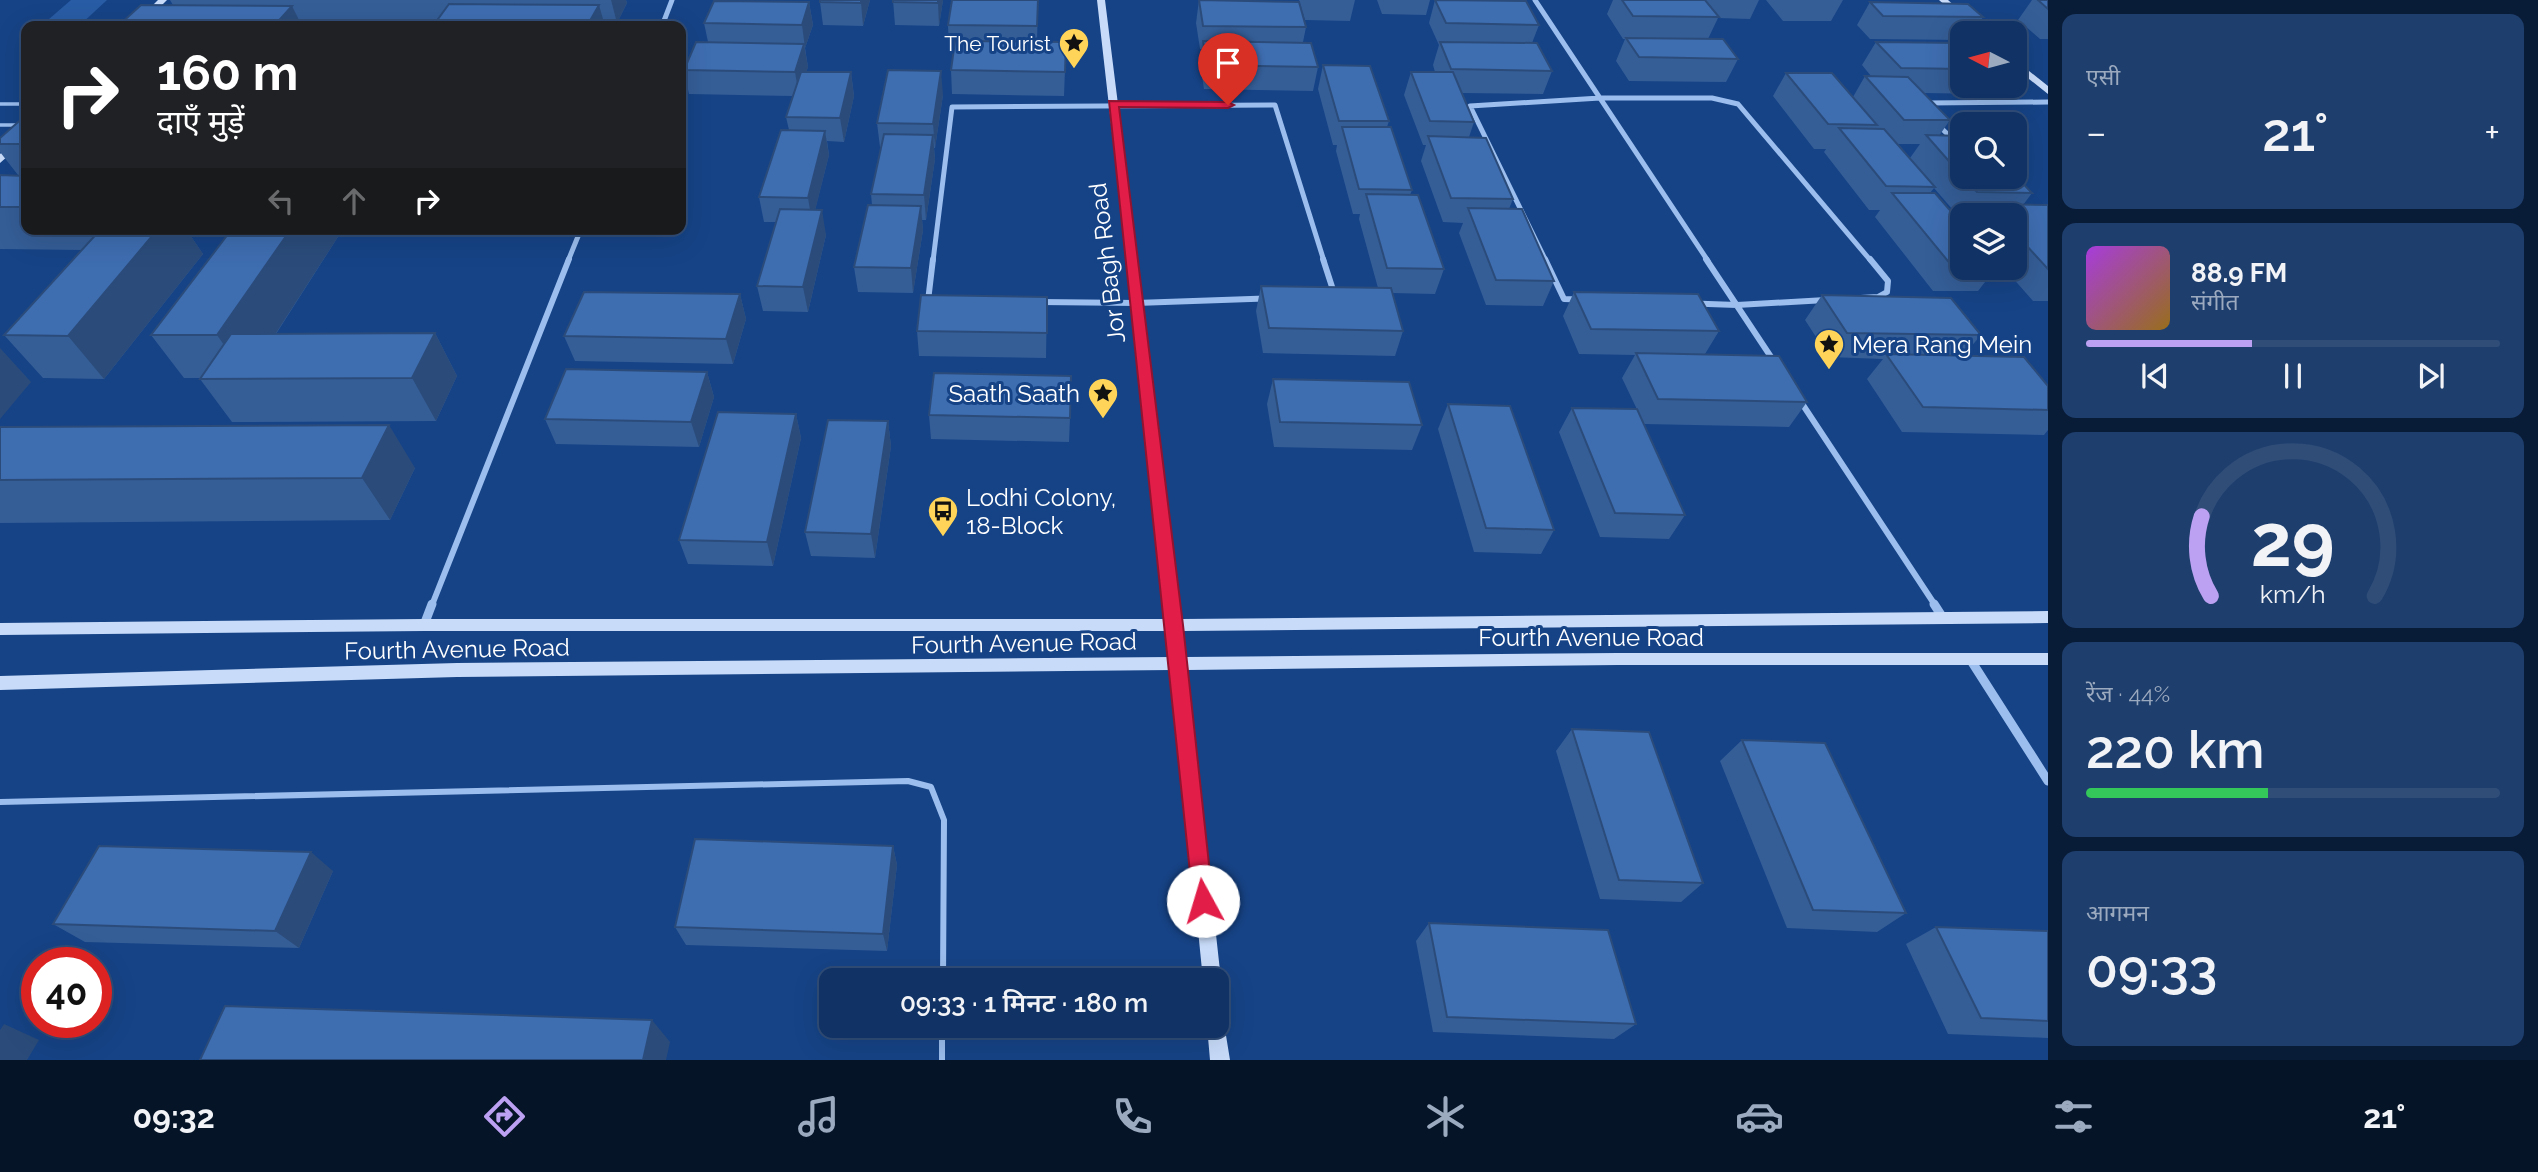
<!DOCTYPE html>
<html lang="hi">
<head>
<meta charset="utf-8">
<style>
  :root { --surface:#103264; --page:#1e3e6d; --text:#f1f3f6; --muted:#9caabf; --line:#304d78; --accent:#bca0f2 }
  body { margin:0; font-family:Raleway,"Noto Sans Devanagari",sans-serif; background:var(--page); color:var(--text); height:100vh; display:flex; flex-direction:column; font-size:26px; white-space:nowrap }
  * { box-sizing:border-box; margin:0 }
  p { font-size:23px; color:var(--muted) }
  .icon { flex:none; width:38px; height:38px; fill:none; stroke:currentColor; stroke-width:2; stroke-linecap:round; stroke-linejoin:round }
  .map { position:relative; flex:1; overflow:hidden }
  .details { display:flex; flex-direction:column; gap:14px; padding:14px; background:#091c37; width:490px }
  .details>* { flex:none }
  .top-card { position:absolute; left:21px; top:21px; width:665px; height:214px; border-radius:14px; box-shadow:0 7px 28px #0002,0 0 0 2px var(--line); background:#202124; color:#fff; overflow:hidden }
  .needle { width:46px; rotate:276deg }
  .controls { position:absolute; left:1950px; top:21px; display:grid; gap:14px }
  .controls a { display:grid; place-items:center; width:77px; height:77px; border-radius:14px; background:var(--surface); box-shadow:0 7px 28px #0002,0 0 0 2px var(--line); font-size:35px }
  .speed { position:absolute; left:21px; top:947px; display:flex; gap:14px; font-size:35px; font-weight:700; text-align:center }
  .speed>* { display:grid; place-content:center; width:91px; height:91px; border-radius:50%; background:var(--surface); box-shadow:0 7px 28px #0002,0 0 0 2px var(--line); line-height:1 }
  .speed .limit { border:10px solid #d22; background:#fff; color:#111 }
  .pin { position:absolute; display:grid; place-items:center; width:60px; height:60px; color:#fff; margin:-72px -30px; border-radius:50% 50% 50% 0; rotate:-45deg; box-shadow:0 0 7px #0007 }
  .pin .icon { rotate:45deg }
  .me { position:absolute; width:77px; margin:-38px; rotate:354deg; stroke-linejoin:round; filter:drop-shadow(0 0 5px #0008) }
  .turn { display:flex; align-items:center; gap:24px; height:147px; padding:0 21px; font-size:32px }
  .turn .icon { width:91px; height:91px; stroke-width:2.5 }
  .turn b { display:block; font-size:49px; line-height:60px }
  .lanes { display:flex; align-items:center; height:66px; padding:0 21px; background:#0003; justify-content:center; gap:35px; direction:ltr }
  .lanes .off { opacity:.35 }
  .big { font-size:52px; font-weight:600; line-height:1.1 }
  .details .widget { flex:1; display:flex; flex-direction:column; justify-content:center; gap:10px; min-width:0; padding:0 24px; border-radius:14px; background:var(--page) }
  .details .dial { align-items:center; gap:0 }
  .dial svg { height:182px; overflow:visible; fill:none; stroke:var(--line); stroke-width:7; stroke-linecap:round; text-anchor:middle }
  .dial text { fill:var(--text); stroke:none }
  .song { display:flex; align-items:center; gap:21px }
  .cover { width:84px; height:84px; border-radius:10px; background:linear-gradient(135deg,hsl(280 70% 55%),hsl(40 70% 35%)) }
  .played { height:7px; border-radius:4px; background:linear-gradient(90deg,var(--accent) 40%,var(--line) 40%) }
  .keys { display:flex; justify-content:space-around; direction:ltr }
  .heat { display:flex; justify-content:space-between; align-items:center; font-size:38px; direction:ltr }
  .charge { height:10px; border-radius:5px; background:linear-gradient(90deg,#34c759 44%,var(--line) 0) }
  .trip { position:absolute; left:819px; top:968px; width:410px; height:70px; border-radius:14px; background:var(--surface); box-shadow:0 7px 28px #0002,0 0 0 2px var(--line); font-weight:600; line-height:70px; text-align:center }
  .tab-bar { display:flex; height:112px; justify-content:space-around; align-items:center; background:#061428; color:var(--muted) }
  .tab-bar .icon { width:49px; height:49px }
  .tab-bar .on { color:var(--accent) }
  .tab-bar b { font-size:32px; color:var(--text) }
  main { display:flex; flex:1; min-height:0 }
  .map>svg:first-child { display:block }
  .green { fill:#285ca4 }
  .lines { fill:none; stroke-linecap:round; stroke-linejoin:round }
  .lane-far1 { stroke:#9bbeee; stroke-width:3.5 }
  .lane { stroke:#9bbeee; stroke-width:6 }
  .street-far2 { stroke:#9bbeee; stroke-width:5 }
  .street-far1 { stroke:#9bbeee; stroke-width:6 }
  .street { stroke:#9bbeee; stroke-width:9 }
  .secondary { fill:#c8dcfa; fill-rule:evenodd }
  .wall { fill:#355e97; fill-rule:evenodd }
  .shaded-wall { fill:#2b4c7b }
  .building { fill:#3e6db0; stroke:#2b4c7b; stroke-width:2 }
  .route { fill:#e11d48; stroke:#92132f; stroke-width:2 }
  .labels { text-anchor:middle; dominant-baseline:central; stroke-width:6; stroke-linejoin:round; paint-order:stroke }
  .far-poi-label { font-size:21px; fill:#fff; stroke:#164386; text-anchor:end }
  .street-label { font-size:24px; fill:#fff; stroke:#164386 }
  .poi-label { font-size:24px; fill:#fff; stroke:#164386; text-anchor:start }
</style>
</head>
<body>
<main>
<div class="map">
<svg width="2048" height="1060" viewBox="0 0 2048 1060">
  <rect width="100%" height="100%" fill="#164386"/>
  <!-- green -->
  <path class="green" d="M71 0H107L79 26H41Z"/>
  <g class="lines">
    <!-- lane-far1 -->
    <path class="lane-far1" d="M0 104H26
      M0 125H26"/>
    <!-- lane -->
    <path class="lane" d="M0 802 908 781 931 787 944 820 943 980
      M942 1026V1060"/>
    <!-- street-far2 -->
    <path class="street-far2" d="M1535 0 1708 261
      M662 26 672 0
      M1927 103 2048 102
      M1937 124 1962 148
      M568 261 581 229
      M933 261 952 107 1275 105 1324 261
      M1546 261 1470 106 1600 98H1712L1738 104 1871 261"/>
    <!-- street-far1 -->
    <path class="street-far1" d="M933 259 928 301 1136 303 1335 296 1323 259
      M1545 259 1564 299 1737 305 1878 297 1887 292 1888 281 1870 259
      M1706 259 1775 363
      M1799 399 1935 605
      M432 605 569 259"/>
    <!-- street -->
    <path class="street" d="M1934 604 1943 618
      M424 625 432 604
      M1970 659 2048 781"/>
    <!-- secondary -->
    <path class="secondary" d="M158 0H167L141 26H132Z
      M1097 0H1105L1182 619 2048 611V623L1183 631 1186 657 1618 653H2048V665H1618L1187 670 1221 980 1216 988V980H1203L1172 670 457 677 0 690V676L457 663 1171 657 1168 631H424L0 635V623L424 619H1167Z
      M1939 0H1948L1985 33H1976Z
      M2014 59 2048 86V94L2014 67Z
      M26 132V140L0 163V154Z
      M1216 1015 1223 1017 1230 1060H1210L1207 1026H1216Z"/>
  </g>
  <!-- wall -->
  <path class="wall" d="M170 0H626L627 3 617 23H604L605 26H433L435 23 301 24 302 26H118L173 5Z
    M870 0 863 26 823 25 820 2Z
    M893 0H943L939 26 895 25Z
    M1038 0 1037 42H1066L1064 96 952 94 951 70 954 48H949L948 25Z
    M1199 0 1306 27 1303 42 1318 67 1313 91 1204 89 1200 64 1202 49H1200L1196 23Z
    M1299 0H1355L1350 21 1305 20Z
    M1377 0H1430L1426 15 1382 14Z
    M1435 0 1539 25 1532 43 1552 71 1543 94 1462 93 1474 122 1469 137 1513 199 1509 209 1554 281 1543 306 1486 305 1459 233 1463 223 1443 222 1421 161 1426 145H1423L1404 95 1411 72H1435L1433 65 1439 45 1429 23Z
    M1613 0H1759L1750 19 1718 18 1708 39 1738 59 1726 82 1629 81 1616 61 1625 39H1623L1607 14Z
    M1766 0H1843L1831 21H1783Z
    M2032 0H2048V39H2040L2018 20Z
    M809 2 813 25 805 48 808 67 806 72H851L854 96 844 142 827 141 829 155 815 210 826 235 808 312 763 311 757 286 776 222H764L759 197 789 130 786 117 793 96 689 94 684 70 708 42 704 23Z
    M1870 2 1983 17 1973 33H1962V40L1870 39 1857 25Z
    M1876 42 1962 43V86H1991L1986 94 1924 93 1950 120 1939 136H1962V177H2014L2032 193 2023 205H2048V301H2033L2004 268H2014V215H1962V217H1959L1934 188 1930 193 1962 224V268H1996L1978 291H1933L1875 217 1880 210H1869L1824 152 1826 149H1814L1773 96 1786 73 1853 97 1865 76H1871L1862 65ZM1898 144H1920L1910 158Z
    M1323 65 1389 121 1387 127 1412 190 1410 195 1444 269 1435 294 1392 293 1403 331 1395 356 1263 353 1256 311 1261 286 1378 288 1359 219 1360 214H1353L1336 151 1337 145H1333L1318 89Z
    M943 95 935 148H934L935 159 926 220H922L923 230 913 293 858 292 854 267 872 205 871 194 881 147H880L877 123Z
    M26 115V229H186L203 254 104 379 43 378 4 335 82 250 0 249V175H18L0 152V138Z
    M232 229H343L276 334 435 333 457 376 436 421 232 422 200 379V378H184L151 335Z
    M1574 292 1719 331 1705 354 1807 402 1789 427 1644 424 1622 378 1635 355 1579 354 1563 316Z
    M740 294 746 319 733 364 575 361 564 336Z
    M1822 295 1981 335 1963 356 2048 386V430L2044 435 1902 432 1867 379 1883 359 1829 357 1805 320Z
    M1047 297 1046 358 919 356 917 331Z
    M707 372 714 397 699 447 556 444 545 419Z
    M1273 379 1422 425 1412 450 1274 447 1267 404Z
    M1448 404 1554 530 1541 554 1474 552 1438 429Z
    M1572 408 1685 515 1669 539 1600 537 1559 432Z
    M796 414 801 438 773 566 688 564 679 540Z
    M929 415 1070 418 1069 442 931 439Z
    M888 421 891 446 875 558 811 556 805 532Z
    M0 427 415 468 390 520 0 523Z
    M1572 729 1703 883 1681 902 1600 899 1556 751Z
    M1742 740 1906 913 1877 932 1787 928 1720 761Z
    M893 846 897 865 887 951 686 945 675 927Z
    M333 871 299 948 85 942 53 924Z
    M1429 923 1636 1024 1614 1039 1433 1032 1416 941Z
    M1936 927 2048 931V1038L1948 1034 1906 944Z"/>
  <!-- shaded-wall -->
  <path class="shaded-wall" d="M611 0H626L627 3 617 23Z
    M861 0H870L863 26 861 3Z
    M938 0H943L939 26 938 3Z
    M809 2 813 25 805 48 802 25Z
    M599 5 605 26H587Z
    M292 6 302 26H274Z
    M804 44 808 67 799 96 795 72Z
    M941 71 943 95 935 148 933 124Z
    M851 72 854 96 844 142 840 118Z
    M825 131 829 155 812 223 808 198Z
    M933 135 935 159 926 220 924 195Z
    M921 206 923 230 913 293 911 268Z
    M822 210 826 235 808 312 803 287Z
    M126 229H186L203 254 104 379 68 336Z
    M291 229H343L247 378 217 335Z
    M740 294 746 319 733 364 726 339Z
    M435 333 457 376 436 421 412 378Z
    M0 348 31 382 0 419Z
    M707 372 714 397 699 447 691 422Z
    M796 414 801 438 773 566 767 542Z
    M888 421 891 446 875 558 871 534Z
    M389 425 415 468 390 520 362 478Z
    M893 846 897 865 887 951 883 934Z
    M311 852 333 871 299 948 275 931Z
    M652 1020 670 1042 666 1060H643Z
    M4 1024 39 1040 27 1060H0V1030Z"/>
  <!-- building -->
  <path class="building" d="M820 0H861V3L820 2Z
    M893 0H938V3L893 2Z
    M952 0H1038L1037 26 948 25Z
    M1199 0 1299 2 1306 27 1203 26Z
    M1435 0 1526 1 1539 25 1446 23Z
    M1622 0H1705L1719 17 1633 16Z
    M2038 0H2048V9Z
    M714 1 809 2 802 25 704 23Z
    M1870 2 1968 4 1983 17 1883 16Z
    M449 4 599 5 587 26H433Z
    M141 5 292 6 274 26H118Z
    M1626 38 1723 39 1738 59 1639 57Z
    M955 41 1066 42 1065 72 951 70Z
    M1203 41 1311 43 1318 67 1207 65Z
    M696 42 804 44 795 72 684 70Z
    M1440 42 1537 43 1552 71 1451 69Z
    M1876 42 1962 43V69L1901 68Z
    M1323 65 1370 66 1389 121H1339Z
    M888 70 941 71 933 124 877 123Z
    M801 72H851L840 118 786 117Z
    M1411 72H1453L1474 122 1430 121Z
    M1786 73H1832L1877 125 1828 124Z
    M1865 76 1908 77 1950 120H1904Z
    M26 115V144H0V138Z
    M1342 127H1391L1412 190 1359 189Z
    M1839 128 1884 129 1935 187 1886 186Z
    M781 130 825 131 808 198 759 197Z
    M884 134 933 135 924 195 871 194Z
    M1926 135 1962 136V176Z
    M1428 136 1486 138 1513 199 1451 198Z
    M2014 174 2032 193 1977 192 1963 177H2014Z
    M0 175 26 176V207H0Z
    M1892 193H1935L1962 224V266H1952Z
    M1366 194 1418 195 1444 269 1387 268Z
    M1989 204 2048 205V269L2014 232V215H1999Z
    M868 205 921 206 911 268 854 267Z
    M1468 208 1522 209 1554 281 1496 280Z
    M780 209 822 210 803 287 757 286Z
    M101 229H158L68 336 4 335Z
    M232 229H291L217 335H151Z
    M1261 286 1391 288 1403 331 1269 328Z
    M584 292 740 294 726 339 564 336Z
    M1574 292 1698 294 1719 331 1591 329Z
    M921 295 1047 297V333L917 331Z
    M1822 295 1951 298 1981 335 1847 333Z
    M435 333 412 378 200 379 231 334Z
    M1636 353 1779 356 1807 402 1658 399Z
    M1886 354 2024 357 2048 386V410L1923 407Z
    M566 369 707 372 691 422 545 419Z
    M934 373 1071 376 1070 418 929 415Z
    M1273 379 1409 382 1422 425 1280 422Z
    M1448 404 1510 406 1554 530 1486 528Z
    M1572 408 1637 409 1685 515 1615 513Z
    M718 412 796 414 767 542 679 540Z
    M828 420 888 421 871 534 805 532Z
    M389 425 362 478 0 480V427Z
    M1572 729 1649 732 1703 883 1619 880Z
    M1742 740 1825 743 1906 913 1813 910Z
    M695 839 893 846 883 934 675 927Z
    M99 846 311 852 275 931 53 924Z
    M1429 923 1608 930 1636 1024 1447 1017Z
    M1936 927 2048 931V1021L1981 1018Z
    M225 1006 652 1020 643 1060H200Z"/>
  <!-- route -->
  <path class="route" d="M1109 101 1228 102 1234 105 1228 108 1119 107 1183 625 1213 901 1210 908 1203 911 1196 908 1193 901Z"/>
  <!-- icons -->
  <defs>
    <g id="sight-pin" transform="scale(1.575)"><path d="M0 17L-7.5 6A9.5 9.5 0 1 1 7.5 6Z" fill="#ffd458" stroke="#164386"/><path d="M0-6L1.8-2.2L6-1.7L2.9 1.2L3.7 5.4L0 3.3L-3.7 5.4L-2.9 1.2L-6-1.7L-1.8-2.2Z" fill="#111"/></g>
    <g id="bus-pin" transform="scale(1.575)"><path d="M0 17L-7.5 6A9.5 9.5 0 1 1 7.5 6Z" fill="#ffd458" stroke="#164386"/><path d="M-5-6H5V4H4V6H2V4H-2V6H-4V4H-5ZM-3.5-4V0h7V-4ZM-3.5 1.2v1.5H-2V1.2ZM2 1.2v1.5H3.5V1.2Z" fill="#111"/></g>
  </defs>
  <g fill-rule="evenodd">
    <use href="#sight-pin" x="1074" y="43"/>
    <use href="#sight-pin" x="1829" y="344"/>
    <use href="#sight-pin" x="1103" y="393"/>
    <use href="#bus-pin" x="943" y="511"/>
  </g>
  <g class="labels">
    <!-- far-poi labels -->
    <g class="far-poi-label">
      <text x="1051" y="43">The Tourist</text>
    </g>
    <!-- street labels -->
    <g class="street-label">
      <text transform="translate(1107 263) rotate(-97)">Jor Bagh Road</text>
      <text x="1591" y="637">Fourth Avenue Road</text>
      <text transform="translate(1024 643) rotate(-1)">Fourth Avenue Road</text>
      <text transform="translate(457 649) rotate(-1)">Fourth Avenue Road</text>
    </g>
    <!-- poi labels -->
    <g class="poi-label">
      <text x="1852" y="344">Mera Rang Mein</text>
      <text x="1080" y="393" text-anchor="end">Saath Saath</text>
      <text x="966" y="497">Lodhi Colony,<tspan x="966" dy="28">18-Block</tspan></text>
    </g>
  </g>
</svg>
<div class="controls">
<a><svg class="needle" viewBox="-14 -14 28 28"><path d="M0-13l5 13h-10z" fill="#e53935"/><path d="M0 13l5-13h-10z" fill="#9caabf"/></svg></a>
<a><svg class="icon" aria-label="search" viewBox="0 0 24 24"><circle cx="10" cy="10" r="6"/><path d="M15 15l6 6"/></svg></a>
<a><svg class="icon" aria-label="layers" viewBox="0 0 24 24"><path d="M12 4l9 5-9 5-9-5zM3 14l9 5 9-5"/></svg></a>
</div>
<div class="speed"><div class="limit">40</div></div>
<div class="pin" style="left:1228px;top:105px;background:#d93025"><svg class="icon" aria-label="arrive" viewBox="0 0 24 24"><path d="M6 21V4h12l-3 4 3 4H6"/></svg></div>
<svg class="me" style="left:1203px;top:901px" viewBox="-20 -20 40 40"><circle r="19" fill="#fff"/><path d="M0-13L10 11 0 6-10 11z" fill="#e11d48"/></svg>
<div class="trip">09:33 · 1 मिनट · 180 m</div>
<div class="top-card">
<div class="turn"><svg class="icon" aria-label="right" viewBox="0 0 24 24"><path d="M7 20v-9h11M14 6l5 5-5 5"/></svg><div><b>160 m</b>दाएँ मुड़ें</div></div>
<div class="lanes"><svg class="icon off" aria-label="left" viewBox="0 0 24 24"><path d="M17 20v-9H6M10 6l-5 5 5 5"/></svg><svg class="icon off" aria-label="ahead" viewBox="0 0 24 24"><path d="M12 20V5M6 11l6-6 6 6"/></svg><svg class="icon" aria-label="right" viewBox="0 0 24 24"><path d="M7 20v-9h11M14 6l5 5-5 5"/></svg></div>
</div>
</div>
<section class="details">
<div class="widget"><p>एसी</p>
<div class="heat"><a>−</a><b class="big">21°</b><a>+</a></div>
</div>
<div class="widget">
<div class="song"><i class="cover"></i><div><b>88.9 FM</b><p>संगीत</p></div></div>
<div class="played"></div>
<div class="keys"><svg class="icon" aria-label="previous" viewBox="0 0 24 24"><path d="M18 5L8 12l10 7zM5 5v14"/></svg><svg class="icon" aria-label="pause" viewBox="0 0 24 24"><path d="M8 5v14M16 5v14"/></svg><svg class="icon" aria-label="next" viewBox="0 0 24 24"><path d="M6 5l10 7-10 7zM19 5v14"/></svg></div>
</div>
<div class="widget dial"><svg viewBox="0 0 100 80">
<path d="M14 69A42 42 0 1 1 86 69"/>
<path d="M14 69A42 42 0 0 1 10 34" stroke="#bca0f2"/>
<text x="50" y="56" font-size="32" font-weight="700">29</text>
<text x="50" y="72" font-size="11">km/h</text>
</svg></div>
<div class="widget"><p>रेंज · 44%</p><b class="big">220 km</b><div class="charge"></div></div>
<div class="widget"><p>आगमन</p><b class="big">09:33</b></div>
</section>
</main>
<nav class="tab-bar">
<b>09:32</b>
<svg class="icon on" aria-label="directions" viewBox="0 0 24 24"><path d="M12 3l9 9-9 9-9-9zM9 14v-3h6M13 9l2 2-2 2"/></svg>
<svg class="icon" aria-label="music" viewBox="0 0 24 24"><path d="M9 18V5l10-2v13"/><circle cx="6" cy="18" r="3"/><circle cx="16" cy="16" r="3"/></svg>
<svg class="icon" aria-label="phone" viewBox="0 0 24 24"><path d="M5 4h4l2 5-3 2q2 4 5 5l2-3 5 2v4C11 20 4 13 5 4z"/></svg>
<svg class="icon" aria-label="climate" viewBox="0 0 24 24"><path d="M12 3v18M4 7l16 10M4 17L20 7"/></svg>
<svg class="icon" aria-label="car" viewBox="0 0 24 24"><path d="M5 17H2v-5l4-1 3-4h7l3 4 3 1v5h-3M9 17h6M6 11h13"/><circle cx="7" cy="17" r="2"/><circle cx="17" cy="17" r="2"/></svg>
<svg class="icon" aria-label="filters" viewBox="0 0 24 24"><path d="M4 7h16M4 17h16"/><circle cx="9" cy="7" r="2"/><circle cx="15" cy="17" r="2"/></svg>
<b>21°</b>
</nav>
</body>
</html>
